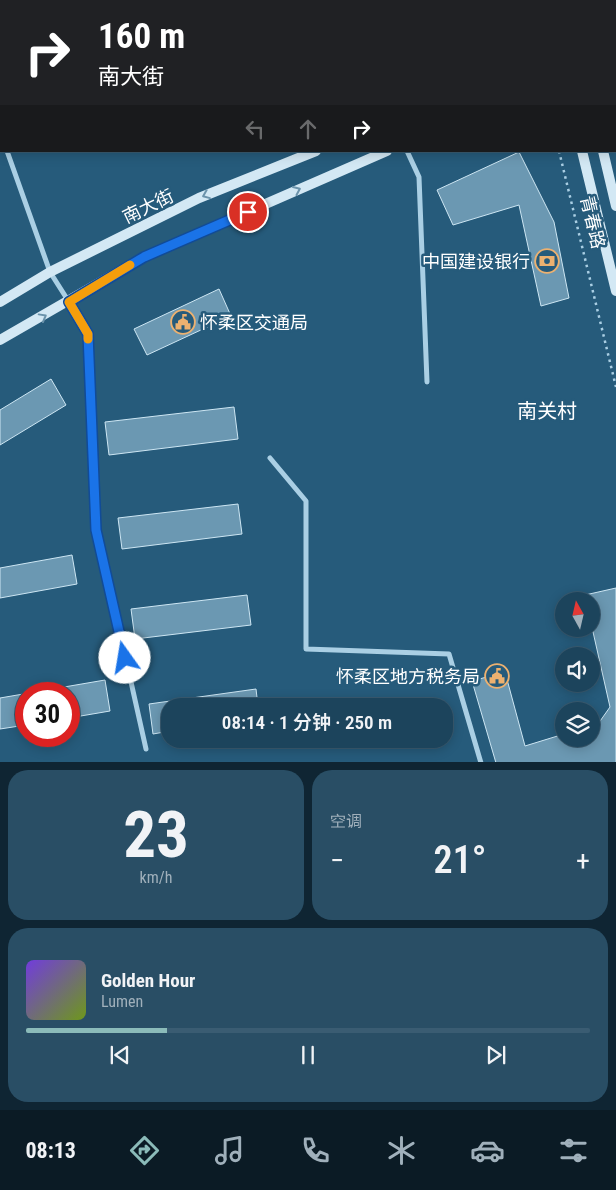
<!DOCTYPE html>
<html lang="zh">
<head>
<meta charset="utf-8">
<style>
  :root { --surface:#1c445c; --page:#294e65; --text:#f1f3f6; --muted:#a0b0bb; --line:#3a5c72; --accent:#8bbbb9 }
  body { margin:0; font-family:"Roboto Condensed","Noto Sans SC",sans-serif; background:var(--page); color:var(--text); height:100vh; display:flex; flex-direction:column; font-size:19px; white-space:nowrap }
  * { box-sizing:border-box; margin:0 }
  p { font-size:16px; color:var(--muted) }
  .icon { flex:none; width:28px; height:28px; fill:none; stroke:currentColor; stroke-width:2; stroke-linecap:round; stroke-linejoin:round }
  .map { position:relative; height:762px; overflow:hidden }
  .details { display:flex; flex-direction:column; gap:8px; padding:8px; background:#0f2533; flex:1 }
  .details>* { flex:none }
  .guide { position:absolute; left:0px; top:0px; width:616px; height:152px; box-shadow:0 2px 12px #0003,0 0 0 1px var(--line); background:#202124; color:#fff; overflow:hidden }
  .needle { width:32px; rotate:352deg }
  .buttons { position:absolute; left:555px; top:592px; display:grid; gap:10px }
  .buttons a { display:grid; place-items:center; width:45px; height:45px; border-radius:50%; background:var(--surface); box-shadow:0 2px 12px #0003,0 0 0 1px var(--line); font-size:25px }
  .speed { position:absolute; left:15px; top:682px; display:flex; gap:10px; font-size:25px; font-weight:700; text-align:center }
  .speed>* { display:grid; place-content:center; width:65px; height:65px; border-radius:50%; background:var(--surface); box-shadow:0 2px 12px #0003,0 0 0 1px var(--line); line-height:1 }
  .speed .limit { border:8px solid #d22; background:#fff; color:#111 }
  .pin { position:absolute; display:grid; place-items:center; width:42px; height:42px; color:#fff; margin:-21px; border:2px solid #fff; border-radius:50%; box-shadow:0 1px 5px #0007 }
  .me { position:absolute; width:55px; margin:-28px; rotate:347deg; stroke-linejoin:round; filter:drop-shadow(0 0 4px #0008) }
  .turn { display:flex; align-items:center; gap:18px; height:105px; padding:0 15px; font-size:22px }
  .turn .icon { width:65px; height:65px; stroke-width:2.5 }
  .turn b { display:block; font-size:35px; line-height:42px }
  .lanes { display:flex; align-items:center; height:48px; padding:0 15px; background:#0003; justify-content:center; gap:25px; direction:ltr }
  .lanes .off { opacity:.35 }
  .big { font-size:38px; font-weight:600; line-height:1.1 }
  .details .tile { flex:1; display:flex; flex-direction:column; justify-content:center; gap:8px; min-width:0; padding:0 18px; border-radius:20px; background:var(--page) }
  .details .dial { align-items:center; gap:0 }
  .dial b { font-size:65px; line-height:1 }
  .song { display:flex; align-items:center; gap:15px }
  .cover { width:60px; height:60px; border-radius:8px; background:linear-gradient(135deg,hsl(260 70% 55%),hsl(80 70% 35%)) }
  .played { height:5px; border-radius:2px; background:linear-gradient(90deg,var(--accent) 25%,var(--line) 25%) }
  .keys { display:flex; justify-content:space-around; direction:ltr }
  .heat { display:flex; justify-content:space-between; align-items:center; font-size:28px; direction:ltr }
  .details .tiles { flex:1; display:grid; gap:8px; grid-template-columns:1fr 1fr }
  .tile:last-child { grid-column:span 2 }
  .trip { position:absolute; left:161px; top:698px; width:292px; height:50px; border-radius:20px; background:var(--surface); box-shadow:0 2px 12px #0003,0 0 0 1px var(--line); font-weight:600; line-height:50px; text-align:center }
  .tab-bar { display:flex; height:80px; justify-content:space-around; align-items:center; background:#0b1b25; color:var(--muted) }
  .tab-bar .icon { width:35px; height:35px }
  .tab-bar .active { color:var(--accent) }
  .tab-bar b { font-size:22px; color:var(--text) }
  .map>svg:first-child { display:block }
  .building { fill:#6b98b2; stroke:#cde6f3 }
  .lines { fill:none; stroke-linecap:round; stroke-linejoin:round }
  .path { stroke:#aacfe4; stroke-width:2.5; stroke-dasharray:2.5 4; stroke-linecap:butt }
  .minor { stroke:#aacfe4; stroke-width:5 }
  .secondary { stroke:#d3e8f4; stroke-width:10 }
  .oneway { stroke:#6b93ab }
  .route-casing { stroke:#114b97; stroke-width:12 }
  .route { stroke:#1a73e8; stroke-width:9 }
  .slow { stroke:#f59e0b; stroke-width:9 }
  .labels { text-anchor:middle; dominant-baseline:central; stroke-width:5; stroke-linejoin:round; paint-order:stroke }
  .street-label { font-size:18px; fill:#fff; stroke:#265b7b }
  .poi-label { font-size:18px; fill:#fff; stroke:#265b7b; text-anchor:end }
  .quarter-label { font-size:20px; fill:#fff; stroke:#265b7b }
</style>
</head>
<body>
<div class="map">
<svg width="616" height="763" viewBox="0 0 616 763">
  <rect width="100%" height="100%" fill="#265b7b"/>
  <!-- building -->
  <path class="building" d="M519 152 554 222 569 298 541 306 519 205 453 225 437 190Z
    M219 289 231 316 147 355 134 329Z
    M51 379 66 405 0 445V410Z
    M234 407 238 439 109 455 105 422Z
    M238 504 242 534 122 549 118 518Z
    M72 555 77 584 0 598V568Z
    M616 588V763H496L472 681 505 672 525 746 564 734V739H591V726L598 724 610 707 591 623V601H586L585 595Z
    M247 595 251 625 135 639 131 609Z
    M105 680 110 711 69 718V694H26V725L0 729V698Z
    M256 689 258 706H170V731L153 734 149 704Z"/>
  <g class="lines">
    <!-- path -->
    <path class="path" d="M527 0 528 1
      M584 0 585 1
      M615 126 616 131
      M559 151 616 387"/>
    <!-- minor -->
    <path class="minor" d="M0 120 1 126
      M7 151 50 272 69 302 88 334 97 530 146 749
      M407 151 419 177 427 382
      M270 458 306 501V649L449 654 481 763"/>
    <!-- secondary -->
    <path class="secondary" d="M545 0 546 1
      M569 0 570 1
      M615 27 616 26
      M615 49H616
      M582 151 616 291
      M603 151 616 206
      M0 302 50 272 199 198 316 151
      M0 340 144 257 387 151"/>
  </g>
  <!-- one-way arrows -->
  <defs><path id="oneway-chevron" d="M-2-3.5L2.5 0L-2 3.5" fill="none" stroke-width="1.6" stroke-linecap="round" stroke-linejoin="round" transform="scale(1.25)"/></defs>
  <g class="oneway">
    <use href="#oneway-chevron" transform="translate(297 190) rotate(-24)"/>
    <use href="#oneway-chevron" transform="translate(206 195) rotate(158)"/>
    <use href="#oneway-chevron" transform="translate(43 317) rotate(-29)"/>
  </g>
  <g class="lines">
    <!-- route casing -->
    <g class="route-casing">
      <path id="route" d="M125 658 96 530 88 334 69 302 144 257 248 212"/>
    </g>
    <!-- route -->
    <use href="#route" class="route"/>
    <!-- slow -->
    <path class="slow" d="M88 339V334L69 302 130 265"/>
  </g>
  <!-- icons -->
  <defs>
    <g id="bank-ring" transform="scale(1.25)"><circle r="9.5" fill="#265b7b" stroke="#ecb170" stroke-width="1.5"/><path d="M-6-4H6V4H-6ZM0-2.3a2.3 2.3 0 1 0 0 4.6a2.3 2.3 0 1 0 0-4.6Z" fill="#ecb170"/></g>
    <g id="civic-ring" transform="scale(1.25)"><circle r="9.5" fill="#265b7b" stroke="#ecb170" stroke-width="1.5"/><path d="M-.6-6.5H3V-4.5H.6V-3L4-1V1h2V6H-6V1h2V-1L-.6-3ZM-1.2 2.5V6h2.4V2.5Z" fill="#ecb170"/></g>
  </defs>
  <g fill-rule="evenodd">
    <use href="#bank-ring" x="547" y="261"/>
    <use href="#civic-ring" x="183" y="322"/>
    <use href="#civic-ring" x="497" y="676"/>
  </g>
  <g class="labels">
    <!-- street labels -->
    <g class="street-label">
      <text transform="translate(148 206) rotate(-26)">南大街</text>
      <text transform="translate(593 222) rotate(77)">青春路</text>
    </g>
    <!-- poi labels -->
    <g class="poi-label">
      <text x="530" y="261">中国建设银行</text>
      <text x="200" y="322" text-anchor="start">怀柔区交通局</text>
      <text x="480" y="676">怀柔区地方税务局</text>
    </g>
    <!-- quarter labels -->
    <g class="quarter-label">
      <text x="547" y="411">南关村</text>
    </g>
  </g>
</svg>
<div class="buttons">
<a><svg class="needle" viewBox="-14 -14 28 28"><path d="M0-13l5 13h-10z" fill="#e53935"/><path d="M0 13l5-13h-10z" fill="#a0b0bb"/></svg></a>
<a><svg class="icon" aria-label="sound" viewBox="0 0 24 24"><path d="M4 9h4l5-4v14l-5-4H4zM17 9q2 3 0 6"/></svg></a>
<a><svg class="icon" aria-label="layers" viewBox="0 0 24 24"><path d="M12 4l9 5-9 5-9-5zM3 14l9 5 9-5"/></svg></a>
</div>
<div class="speed"><div class="limit">30</div></div>
<div class="pin" style="left:248px;top:212px;background:#d93025"><svg class="icon" aria-label="arrive" viewBox="0 0 24 24"><path d="M6 21V4h12l-3 4 3 4H6"/></svg></div>
<svg class="me" style="left:125px;top:658px" viewBox="-20 -20 40 40"><circle r="19" fill="#fff"/><path d="M0-13L10 11 0 6-10 11z" fill="#1a73e8"/></svg>
<div class="trip">08:14 · 1 分钟 · 250 m</div>
<div class="guide">
<div class="turn"><svg class="icon" aria-label="right" viewBox="0 0 24 24"><path d="M7 20v-9h11M14 6l5 5-5 5"/></svg><div><b>160 m</b>南大街</div></div>
<div class="lanes"><svg class="icon off" aria-label="left" viewBox="0 0 24 24"><path d="M17 20v-9H6M10 6l-5 5 5 5"/></svg><svg class="icon off" aria-label="ahead" viewBox="0 0 24 24"><path d="M12 20V5M6 11l6-6 6 6"/></svg><svg class="icon" aria-label="right" viewBox="0 0 24 24"><path d="M7 20v-9h11M14 6l5 5-5 5"/></svg></div>
</div>
</div>
<section class="details">
<div class="tiles">
<div class="tile dial"><b>23</b><p>km/h</p></div>
<div class="tile"><p>空调</p>
<div class="heat"><a>−</a><b class="big">21°</b><a>+</a></div>
</div>
<div class="tile">
<div class="song"><i class="cover"></i><div><b>Golden Hour</b><p>Lumen</p></div></div>
<div class="played"></div>
<div class="keys"><svg class="icon" aria-label="previous" viewBox="0 0 24 24"><path d="M18 5L8 12l10 7zM5 5v14"/></svg><svg class="icon" aria-label="pause" viewBox="0 0 24 24"><path d="M8 5v14M16 5v14"/></svg><svg class="icon" aria-label="next" viewBox="0 0 24 24"><path d="M6 5l10 7-10 7zM19 5v14"/></svg></div>
</div>
</div>
</section>
<nav class="tab-bar">
<b>08:13</b>
<svg class="icon active" aria-label="directions" viewBox="0 0 24 24"><path d="M12 3l9 9-9 9-9-9zM9 14v-3h6M13 9l2 2-2 2"/></svg>
<svg class="icon" aria-label="music" viewBox="0 0 24 24"><path d="M9 18V5l10-2v13"/><circle cx="6" cy="18" r="3"/><circle cx="16" cy="16" r="3"/></svg>
<svg class="icon" aria-label="phone" viewBox="0 0 24 24"><path d="M5 4h4l2 5-3 2q2 4 5 5l2-3 5 2v4C11 20 4 13 5 4z"/></svg>
<svg class="icon" aria-label="climate" viewBox="0 0 24 24"><path d="M12 3v18M4 7l16 10M4 17L20 7"/></svg>
<svg class="icon" aria-label="car" viewBox="0 0 24 24"><path d="M5 17H2v-5l4-1 3-4h7l3 4 3 1v5h-3M9 17h6M6 11h13"/><circle cx="7" cy="17" r="2"/><circle cx="17" cy="17" r="2"/></svg>
<svg class="icon" aria-label="filters" viewBox="0 0 24 24"><path d="M4 7h16M4 17h16"/><circle cx="9" cy="7" r="2"/><circle cx="15" cy="17" r="2"/></svg>
</nav>
</body>
</html>
